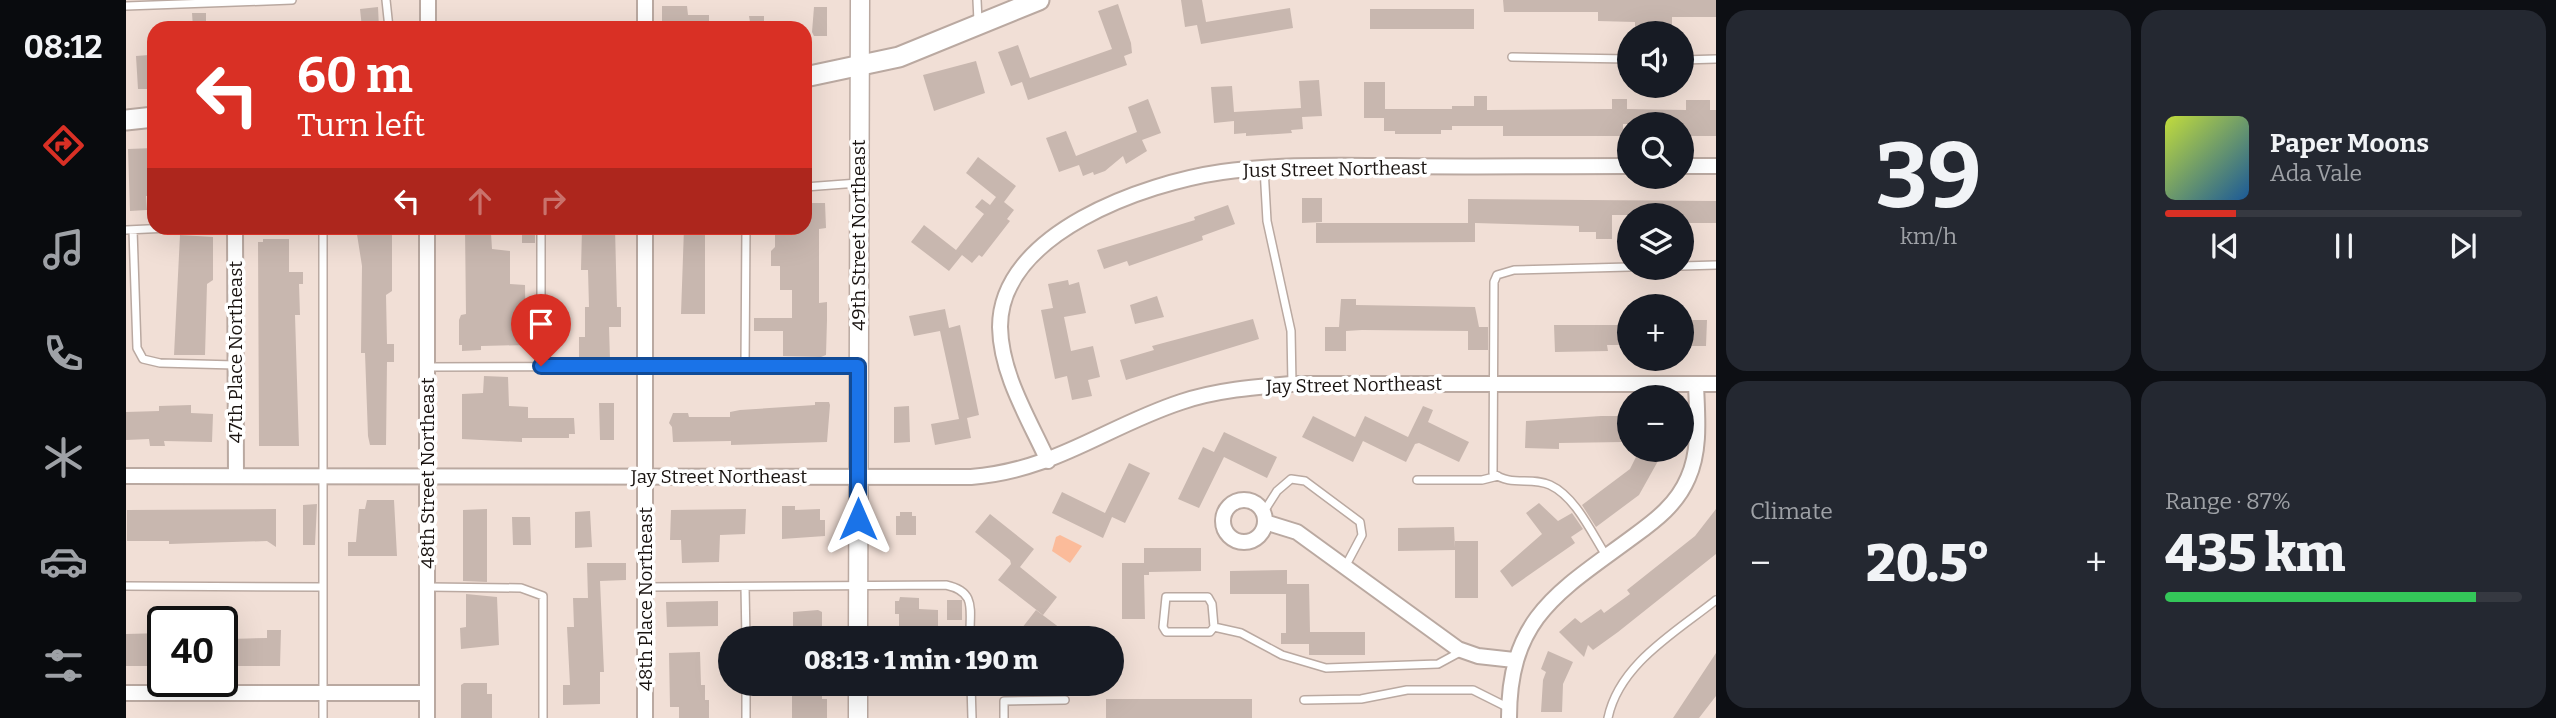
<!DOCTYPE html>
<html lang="en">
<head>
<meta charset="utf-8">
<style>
  :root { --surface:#171b24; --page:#242831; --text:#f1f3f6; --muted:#9ea1a6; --line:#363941; --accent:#d93025 }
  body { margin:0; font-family:Bitter,serif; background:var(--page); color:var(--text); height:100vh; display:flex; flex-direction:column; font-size:26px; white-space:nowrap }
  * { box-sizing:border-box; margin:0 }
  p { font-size:23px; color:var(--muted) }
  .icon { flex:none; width:38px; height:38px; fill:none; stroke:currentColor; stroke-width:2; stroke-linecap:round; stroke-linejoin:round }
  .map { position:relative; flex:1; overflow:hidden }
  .sheet { display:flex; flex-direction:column; gap:10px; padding:10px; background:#0d0f14; width:840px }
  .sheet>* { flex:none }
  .top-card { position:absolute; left:21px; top:21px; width:665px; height:214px; border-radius:21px; box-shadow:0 7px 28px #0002; background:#d93025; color:#fff; overflow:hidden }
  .buttons { position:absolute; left:1491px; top:21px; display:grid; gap:14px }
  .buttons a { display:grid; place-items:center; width:77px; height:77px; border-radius:50%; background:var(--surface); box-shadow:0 7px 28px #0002; font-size:35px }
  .speed { position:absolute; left:21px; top:606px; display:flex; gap:14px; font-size:35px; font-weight:700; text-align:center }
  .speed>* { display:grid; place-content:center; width:91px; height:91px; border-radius:50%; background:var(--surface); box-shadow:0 7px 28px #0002; line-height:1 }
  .speed .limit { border:4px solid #111; border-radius:10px; background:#fff; color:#111 }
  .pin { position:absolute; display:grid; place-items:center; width:60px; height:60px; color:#fff; margin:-72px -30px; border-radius:50% 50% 50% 0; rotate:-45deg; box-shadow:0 0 7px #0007 }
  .pin .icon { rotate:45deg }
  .me { position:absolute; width:77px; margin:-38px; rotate:0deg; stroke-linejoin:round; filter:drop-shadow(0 0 5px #0008) }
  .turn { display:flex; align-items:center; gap:24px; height:147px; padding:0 35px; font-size:32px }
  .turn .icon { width:91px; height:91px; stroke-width:2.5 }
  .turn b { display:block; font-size:49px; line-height:60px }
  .lanes { display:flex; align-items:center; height:66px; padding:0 35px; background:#0003; justify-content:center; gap:35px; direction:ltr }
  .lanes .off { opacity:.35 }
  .big { font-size:52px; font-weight:800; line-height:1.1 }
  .sheet .tile { flex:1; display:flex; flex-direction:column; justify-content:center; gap:10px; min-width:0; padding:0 24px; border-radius:21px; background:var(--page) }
  .sheet .dial { align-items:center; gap:0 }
  .dial b { font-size:91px; line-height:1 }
  .song { display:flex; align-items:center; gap:21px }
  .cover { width:84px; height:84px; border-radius:10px; background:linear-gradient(135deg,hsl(70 70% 55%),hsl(210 70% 35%)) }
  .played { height:7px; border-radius:4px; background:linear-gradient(90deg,var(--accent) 20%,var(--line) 20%) }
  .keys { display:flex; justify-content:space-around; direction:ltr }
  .heat { display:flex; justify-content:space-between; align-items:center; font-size:38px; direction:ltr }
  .charge { height:10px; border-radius:5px; background:linear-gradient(90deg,#34c759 87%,var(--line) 0) }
  .sheet .tiles { flex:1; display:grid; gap:10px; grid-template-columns:repeat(2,1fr) }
  .trip { position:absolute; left:592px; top:626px; width:406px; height:70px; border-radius:35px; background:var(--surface); box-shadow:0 7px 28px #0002; font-weight:800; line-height:70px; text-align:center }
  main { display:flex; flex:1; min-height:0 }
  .menu { display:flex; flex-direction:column; width:126px; justify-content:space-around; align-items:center; background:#090b0e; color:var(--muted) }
  .menu .icon { width:49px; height:49px }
  .menu .on { color:var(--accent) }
  .menu b { font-size:32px; color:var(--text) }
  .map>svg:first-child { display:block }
  .green { fill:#fbbb9a }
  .building { fill:#c8b7af }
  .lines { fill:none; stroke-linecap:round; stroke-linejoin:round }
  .service-casing { stroke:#baa9a1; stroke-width:10 }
  .minor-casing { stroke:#baa9a1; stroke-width:18 }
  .tertiary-casing { stroke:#baa9a1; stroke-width:21 }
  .secondary-casing { stroke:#baa9a1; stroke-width:23 }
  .service { stroke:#fff; stroke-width:7 }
  .minor { stroke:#fff; stroke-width:14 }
  .tertiary { stroke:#fff; stroke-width:18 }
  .secondary { stroke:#fff; stroke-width:19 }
  .route-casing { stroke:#114b97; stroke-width:18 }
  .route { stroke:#1a73e8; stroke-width:12 }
  .labels { text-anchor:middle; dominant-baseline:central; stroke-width:7; stroke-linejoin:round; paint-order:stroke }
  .street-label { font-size:19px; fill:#1a1411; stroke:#fff }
</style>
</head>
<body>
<main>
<nav class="menu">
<b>08:12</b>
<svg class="icon on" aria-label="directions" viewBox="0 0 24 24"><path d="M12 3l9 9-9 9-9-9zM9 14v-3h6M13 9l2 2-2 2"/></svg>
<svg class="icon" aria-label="music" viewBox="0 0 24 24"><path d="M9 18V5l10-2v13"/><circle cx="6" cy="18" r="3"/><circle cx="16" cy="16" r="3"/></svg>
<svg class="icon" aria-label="phone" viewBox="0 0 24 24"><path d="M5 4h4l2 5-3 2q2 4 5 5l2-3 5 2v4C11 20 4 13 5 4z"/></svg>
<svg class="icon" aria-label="climate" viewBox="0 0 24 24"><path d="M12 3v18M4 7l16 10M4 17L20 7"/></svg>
<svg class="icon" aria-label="car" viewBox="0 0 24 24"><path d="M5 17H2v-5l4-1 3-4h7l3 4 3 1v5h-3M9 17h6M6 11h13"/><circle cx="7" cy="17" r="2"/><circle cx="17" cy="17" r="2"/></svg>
<svg class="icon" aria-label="filters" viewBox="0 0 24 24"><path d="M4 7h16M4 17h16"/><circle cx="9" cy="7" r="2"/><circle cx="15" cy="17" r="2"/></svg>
</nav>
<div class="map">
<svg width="1590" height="718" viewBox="0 0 1590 718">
  <rect width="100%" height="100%" fill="#f1dfd6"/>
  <!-- green -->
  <path class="green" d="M934 535 956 546 944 563 926 551 930 537Z"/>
  <!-- building -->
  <path class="building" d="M1055 0H1076L1080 22 1164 8 1167 28 1075 44 1071 25 1059 27Z
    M1377 0H1590V17H1546V29L1509 32V22L1472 21V12H1378Z
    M992 4 1005 43 1006 53 998 56 1001 65 902 100 896 82 885 86 872 52 892 45 904 78 986 49 972 11Z
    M536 6H561L562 15H583V28H536Z
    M252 7 253 28H236L234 9Z
    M688 7H701V36H688L686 32Z
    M1244 9H1348V29H1244Z
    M66 13H80V28H67Z
    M623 16H638V28H625Z
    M23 55 26 89H12L10 56Z
    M850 61 859 93 808 111 797 75Z
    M1193 80 1196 116 1176 117 1177 129 1165 130 1166 133 1120 136V133L1108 134V121L1088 123 1085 87 1106 86 1108 112 1175 108 1173 81Z
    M1238 82H1259V109H1326V106H1348V96H1361V110L1486 109V99H1501V109L1560 110V100H1584V110H1590V136H1556V124H1497V136H1377V126H1326V130H1315V134H1269V131H1258V118H1238Z
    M1022 99 1035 133 1016 140 1021 151 1000 164 997 156 979 171 968 175 967 172 957 176 953 165 933 172 920 138 940 131 950 156 1011 132 1002 107Z
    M28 148V196H20L21 210 4 211 2 149Z
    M852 157 890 186 878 202 888 210 881 219 884 221 856 257 853 255 846 263 836 255 823 271 785 242 798 225 830 250 858 214 849 207 856 199 864 205 870 197 840 173Z
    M1176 198H1196V222L1176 223Z
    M1342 199 1590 201V223H1556V215H1486V239H1470V232H1453V226L1349 223V242L1190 243V223H1342Z
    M679 203H699L700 228 693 229V303L701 302V320L700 355 695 357 657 356V331H628V318H666V290H654V266H645V251L649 247V232H671L670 228H679Z
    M1102 205 1109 224 1076 236 1077 240 1003 266 1001 261 978 269 971 250 1069 220 1068 217Z
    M230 228H266V291L260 295 261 344H268V362H261L260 445H244L242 436 239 353H235L236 266Z
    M339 228H361V233H365L366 249 384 251V284L399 285 400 345 355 346V350L336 351V345H333V320L335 315 340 314Z
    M396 228H409V243H396Z
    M456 228H489L491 307H495V327H483L484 360 453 361V337H459V307H463L462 270H455Z
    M558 228H579V314H555Z
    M54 235 87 237V280L81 284 79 355H48Z
    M137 239H163V272H177V284H173L174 315H169L173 446H133L132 242H137Z
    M942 280 943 285 953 282 960 313 938 317 945 351 967 346 974 377 962 380 966 396 946 400 941 376 929 379 915 310 927 308 922 284Z
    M1031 296 1038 317 1009 324 1004 305Z
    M1215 299H1230V305L1349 307 1353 327H1362V350H1342V331L1236 330 1220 331V351H1199V327H1213Z
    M819 309 823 328 834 325 853 415 841 418 845 438 809 445 805 424 833 419 826 386 814 331 788 336 783 316Z
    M1127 319 1133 339 1000 380 994 360 1028 350 1026 346Z
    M1556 320H1581L1580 346H1559Z
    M1428 325H1503V345H1481L1482 351 1429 352Z
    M358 376 382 377 383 406 402 407V418H448L449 434H443V438H396V442L336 439V394L357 393Z
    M689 402H703L704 405 701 442 605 445V441L547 442 546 427 543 423 547 413H562L563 417H604V412L614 410 689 405Z
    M473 403H488V440H474Z
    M65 405V413L87 414 86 442 38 441 39 446H24L23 439 0 440V412L33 411V406Z
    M783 406 784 442 768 443V407Z
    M1297 406 1307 410 1302 422 1343 442 1333 462 1293 443 1289 444 1280 462 1237 441 1227 462 1176 437 1187 416 1229 437 1239 416 1282 437Z
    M1475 416H1497V442L1433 443V449L1399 448 1400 421Z
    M1098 432 1151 457 1141 478 1098 457 1073 508 1052 499 1077 447 1088 452Z
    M1513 451 1532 461 1513 495 1470 527 1456 505 1504 469Z
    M1003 463 1024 473 999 523 986 517 977 538 926 513 936 492 979 513Z
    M241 500H268L271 556H222V542H230L233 509H239Z
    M1413 503 1432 521 1446 513 1457 529 1445 537 1449 543 1386 587 1374 571 1416 534 1400 513Z
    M191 504 189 545H177V505Z
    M656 506H669V510L694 509V520H699V536L656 539Z
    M150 509V547L141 541 43 544V541H1V510Z
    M361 509V582L337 581V510Z
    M620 509 619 534 594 535 593 562 556 563 555 540H544L545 510Z
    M1590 509V554L1492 632 1467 650 1462 645 1458 657 1433 632 1449 618 1455 623 1475 609 1478 613 1504 594 1501 590 1569 536Z
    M464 511 466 547 449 548V512Z
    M774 512H786V516H790V535H770V516H774Z
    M864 514 908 549 894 567 931 597 917 615 872 580 885 564 884 560 849 532Z
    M386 517H404L405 545H387Z
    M1328 527 1329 548V541H1352V598H1329V550L1272 551V528Z
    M1018 548H1075V571L1023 572V575H1018L1019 619H996V563H1018Z
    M461 563H500V580L474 581 478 672H474V704L437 705V685H444L441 627H448L447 598H462Z
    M1161 570V584H1183L1184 632H1239V655H1183V644H1155V633H1160V594H1104V571Z
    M340 594 371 597 373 645 335 649 334 628 340 627Z
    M774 597 793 598V609L812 610V639H773V614H769V601H773Z
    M821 600H836V620H821Z
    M592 601V626L541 627 540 602Z
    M692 610 696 612V626H667V612Z
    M910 610 930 625 947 639H910L896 628Z
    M141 630H155L154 666H105L103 639 141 638Z
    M37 633V666H0V634Z
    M1422 651 1447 662 1437 684 1436 712H1415L1417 680 1420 672 1415 669Z
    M574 652 575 685H579V700H583V718H553V707H544L543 653Z
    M1590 653V696L1573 718H1547Z
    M338 683H361V694H366V718H335V685Z
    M666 684H696V699H701V718H666Z
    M980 699H1126V718H980Z"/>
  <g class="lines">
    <!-- service casing -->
    <g class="service-casing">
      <path id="service" d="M260 0 263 28
        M851 0 852 21
        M0 6 166 0
        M1386 57 1503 59
        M1556 60 1590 59
        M1138 168 1141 221 1165 331 1166 384
        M679 187 732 183
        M0 230 43 228
        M7 230 11 348 17 359 34 363 109 365
        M1556 266 1590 265
        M415 366V228
        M619 366 620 228
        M301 367 731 366
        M1291 480H1356L1372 476
        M1137 513 1151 491 1165 479 1179 481 1234 522 1236 535 1219 567
        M1481 557C1466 534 1450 497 1424 485 1405 476 1385 487 1367 473L1368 282 1371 275 1388 270 1503 267
        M0 586 197 587
        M302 587 395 588 417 596V718
        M520 587 820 585C852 592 843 611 844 639
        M619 587 620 639
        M1088 627 1086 604 1082 597H1040L1037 627 1040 632H1084L1088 627 1115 633 1156 655 1200 668 1312 664 1336 651
        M620 684V718
        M845 684 846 718
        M1178 700 1235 699 1281 690H1347L1383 708
        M197 718V228
        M878 718V701L939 700
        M1482 718C1493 664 1550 632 1590 600"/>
    </g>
    <!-- minor casing -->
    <g class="minor-casing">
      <path id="minor" d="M302 0V28
        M519 0V28
        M1556 166H1590
        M109 228 110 476
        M922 461C903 419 875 375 874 327 874 233 1019 183 1096 172 1154 164 1212 166 1270 166 1348 167 1426 166 1503 166
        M0 476 845 477C930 470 979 427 1055 402 1091 390 1129 387 1166 384H1590
        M1097 521a21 21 0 1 1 42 0a21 21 0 1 1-42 0Z
        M1139 522 1171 532 1332 649 1352 656 1388 660
        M0 693H301
        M301 718V228
        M519 718V228
        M1383 718C1383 616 1434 591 1508 536 1530 520 1551 504 1562 478 1575 449 1571 415 1570 384"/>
    </g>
    <!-- tertiary casing -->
    <g class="tertiary-casing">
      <path id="tertiary" d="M732 639 734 0
        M732 684V718"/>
    </g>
    <!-- secondary casing -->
    <g class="secondary-casing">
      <path id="secondary" d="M679 77 773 57 913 0
        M0 120 28 117"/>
    </g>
    <!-- service -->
    <use href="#service" class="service"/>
    <!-- minor -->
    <use href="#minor" class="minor"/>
    <!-- tertiary -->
    <use href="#tertiary" class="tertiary"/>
    <!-- secondary -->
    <use href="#secondary" class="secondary"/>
  </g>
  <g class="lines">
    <!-- route casing -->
    <g class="route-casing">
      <path id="route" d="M415 366H732V519"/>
    </g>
    <!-- route -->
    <use href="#route" class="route"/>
  </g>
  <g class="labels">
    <!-- street labels -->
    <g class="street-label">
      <text transform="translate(1209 169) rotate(-1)">Just Street Northeast</text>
      <text transform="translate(732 235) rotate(-90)">49th Street Northeast</text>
      <text transform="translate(109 352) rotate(-90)">47th Place Northeast</text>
      <text transform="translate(1228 385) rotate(-1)">Jay Street Northeast</text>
      <text transform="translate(301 473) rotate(-90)">48th Street Northeast</text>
      <text x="593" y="476">Jay Street Northeast</text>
      <text transform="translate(519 599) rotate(-90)">48th Place Northeast</text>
    </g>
  </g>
</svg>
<div class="buttons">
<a><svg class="icon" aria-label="sound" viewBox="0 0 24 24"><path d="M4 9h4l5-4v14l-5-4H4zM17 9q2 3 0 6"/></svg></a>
<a><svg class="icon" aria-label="search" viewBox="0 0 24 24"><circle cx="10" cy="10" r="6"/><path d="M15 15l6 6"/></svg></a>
<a><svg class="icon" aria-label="layers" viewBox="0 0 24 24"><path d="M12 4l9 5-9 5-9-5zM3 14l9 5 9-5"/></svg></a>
<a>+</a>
<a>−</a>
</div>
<div class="speed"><div class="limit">40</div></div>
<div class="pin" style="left:415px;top:366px;background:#d93025"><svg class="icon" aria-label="arrive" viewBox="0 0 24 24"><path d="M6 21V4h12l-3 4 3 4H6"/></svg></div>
<svg class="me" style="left:732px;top:519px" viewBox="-20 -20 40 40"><path d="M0-17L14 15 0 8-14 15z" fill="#1a73e8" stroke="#fff" stroke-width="4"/></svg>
<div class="trip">08:13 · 1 min · 190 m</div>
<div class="top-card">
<div class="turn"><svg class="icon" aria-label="left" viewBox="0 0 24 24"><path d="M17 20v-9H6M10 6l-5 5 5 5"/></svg><div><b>60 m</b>Turn left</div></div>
<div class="lanes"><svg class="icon" aria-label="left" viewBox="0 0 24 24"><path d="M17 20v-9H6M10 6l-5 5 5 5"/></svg><svg class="icon off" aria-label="ahead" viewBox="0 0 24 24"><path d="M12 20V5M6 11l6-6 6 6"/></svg><svg class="icon off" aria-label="right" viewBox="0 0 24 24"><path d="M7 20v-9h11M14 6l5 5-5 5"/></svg></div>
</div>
</div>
<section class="sheet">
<div class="tiles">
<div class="tile dial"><b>39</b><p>km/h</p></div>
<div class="tile">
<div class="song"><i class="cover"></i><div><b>Paper Moons</b><p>Ada Vale</p></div></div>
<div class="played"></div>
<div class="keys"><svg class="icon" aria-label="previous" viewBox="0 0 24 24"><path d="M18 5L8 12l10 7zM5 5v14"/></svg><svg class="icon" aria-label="pause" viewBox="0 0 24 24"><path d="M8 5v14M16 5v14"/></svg><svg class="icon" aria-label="next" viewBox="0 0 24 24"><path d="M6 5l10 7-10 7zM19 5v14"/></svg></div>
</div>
<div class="tile"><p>Climate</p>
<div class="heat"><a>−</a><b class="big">20.5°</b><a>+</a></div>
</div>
<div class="tile"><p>Range · 87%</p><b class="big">435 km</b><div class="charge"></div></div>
</div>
</section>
</main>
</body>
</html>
